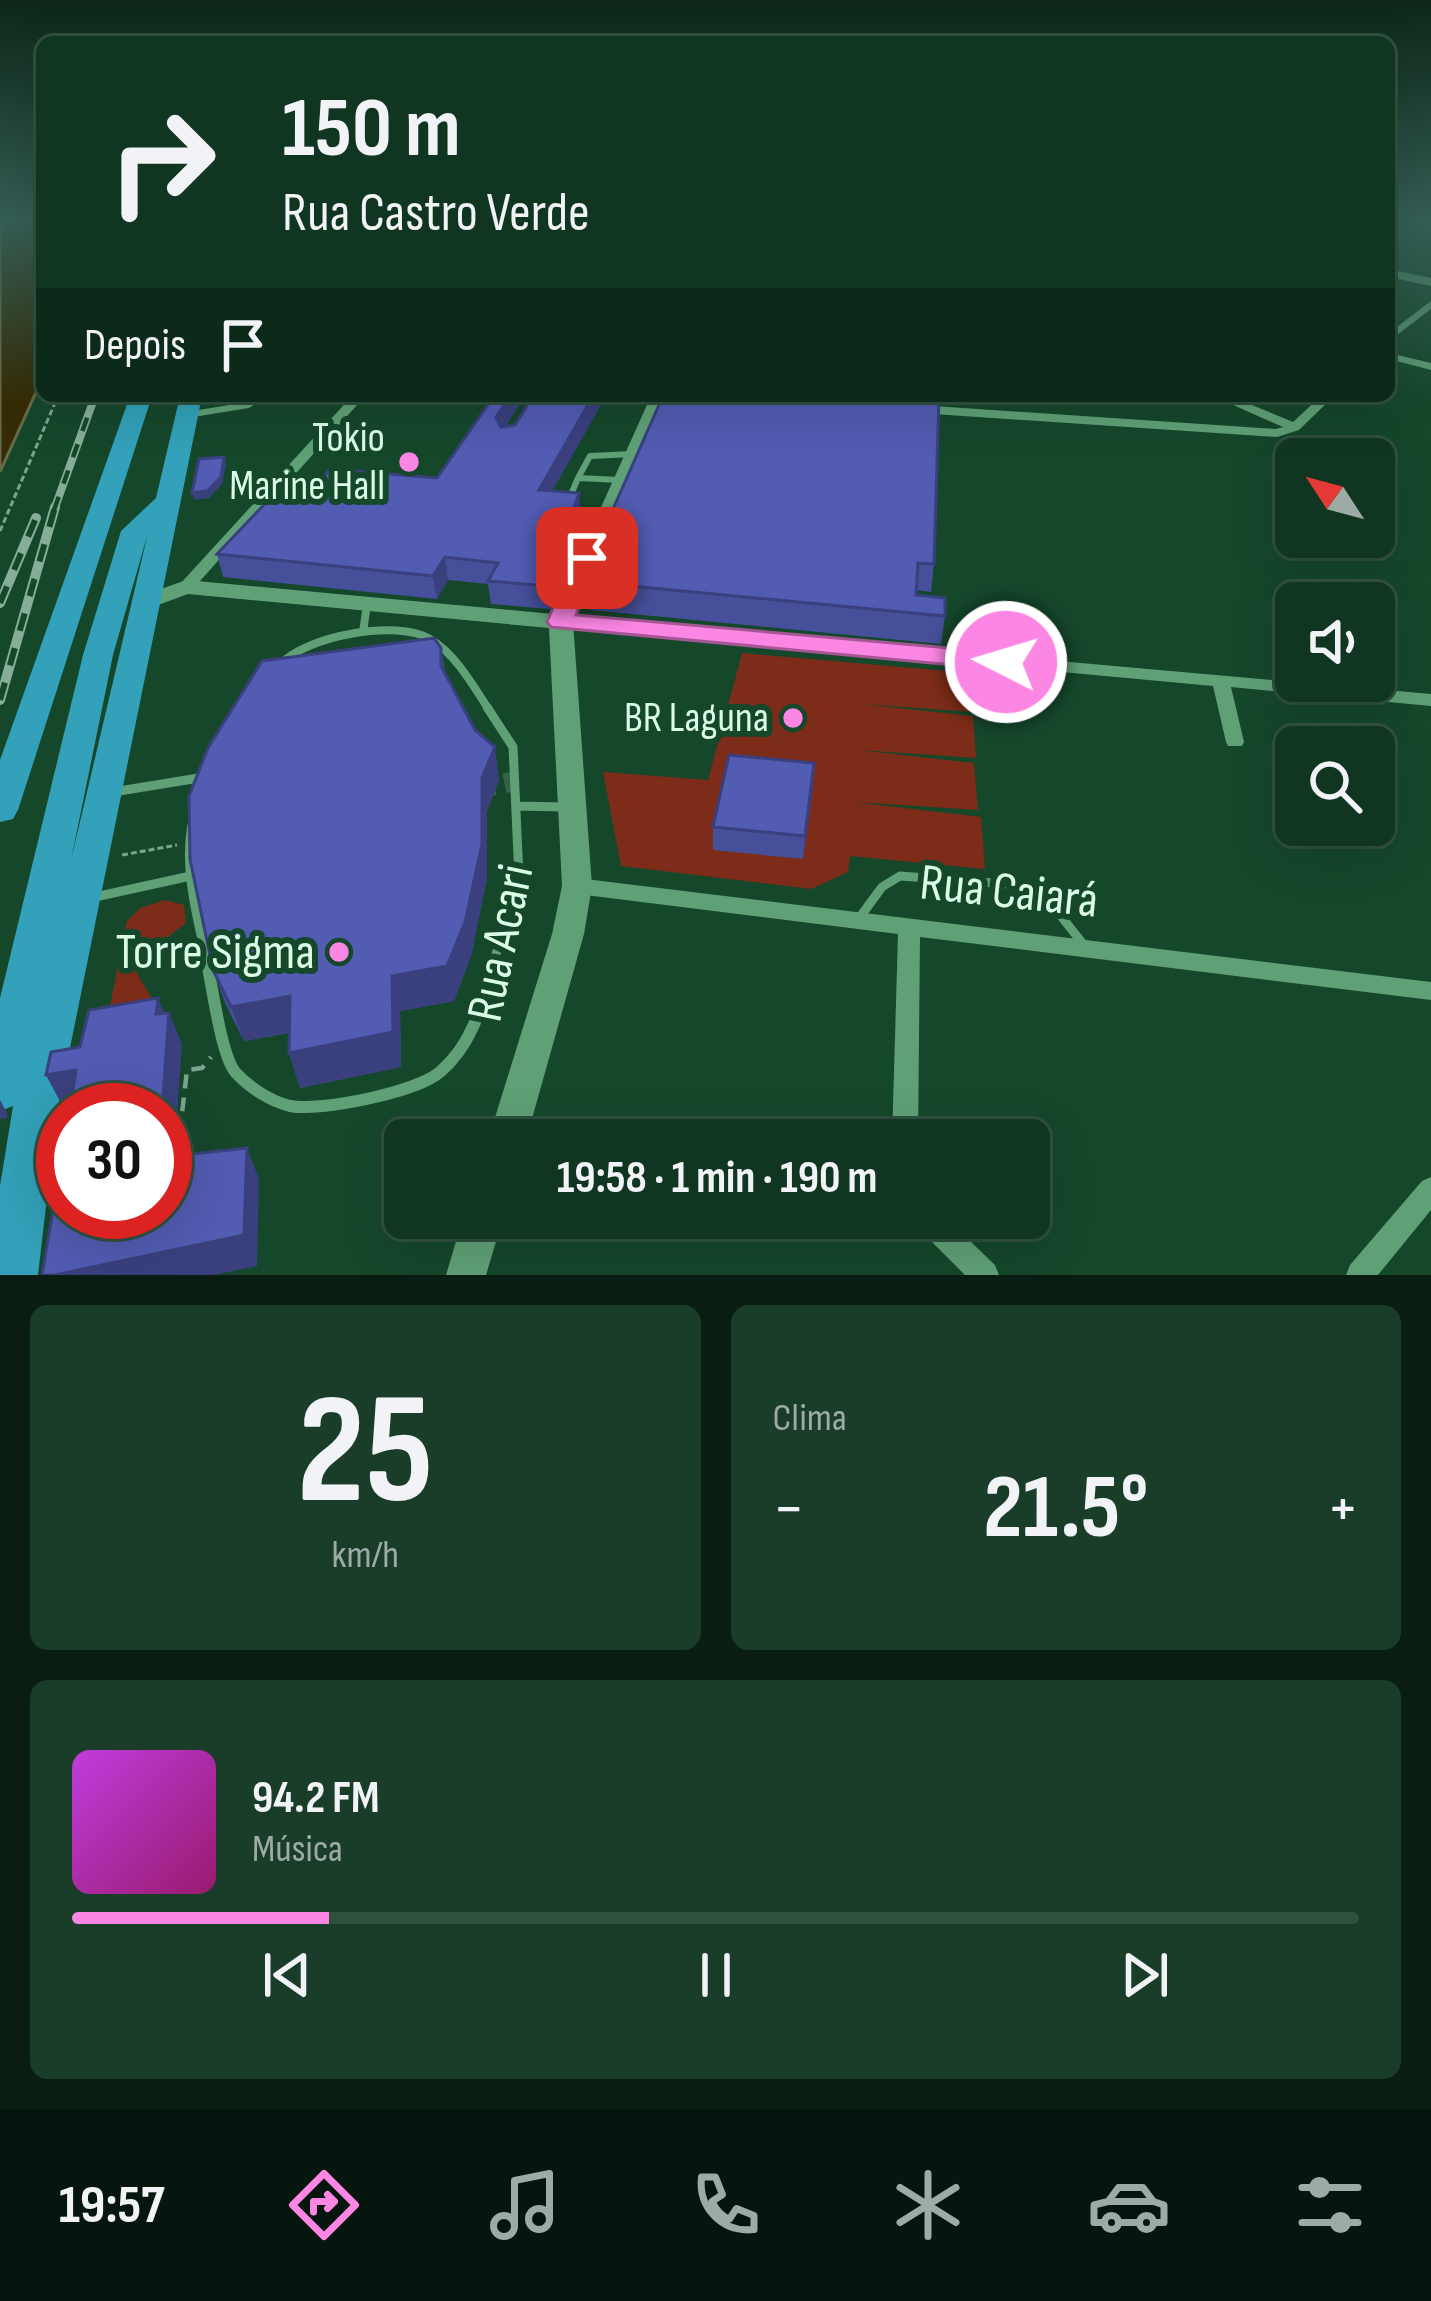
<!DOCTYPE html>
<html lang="pt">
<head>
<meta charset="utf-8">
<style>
  :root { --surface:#103520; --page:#193d29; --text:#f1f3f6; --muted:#9caba5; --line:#30503e; --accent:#fc86e4 }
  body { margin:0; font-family:"Sofia Sans Condensed",sans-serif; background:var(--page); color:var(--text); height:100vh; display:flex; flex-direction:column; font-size:45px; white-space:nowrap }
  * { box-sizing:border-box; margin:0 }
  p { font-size:39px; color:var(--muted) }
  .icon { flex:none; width:66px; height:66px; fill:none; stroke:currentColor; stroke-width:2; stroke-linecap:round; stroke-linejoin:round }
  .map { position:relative; height:1275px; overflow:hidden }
  .sheet { display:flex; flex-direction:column; gap:30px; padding:30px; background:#091d12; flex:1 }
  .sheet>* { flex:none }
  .guide { position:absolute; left:36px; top:36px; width:1359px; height:366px; border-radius:18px; box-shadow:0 12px 48px #0002,0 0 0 3px var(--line); background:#103520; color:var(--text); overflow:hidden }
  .needle { width:78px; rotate:306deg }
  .buttons { position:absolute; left:1275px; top:438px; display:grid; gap:24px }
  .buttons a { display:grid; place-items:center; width:120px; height:120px; border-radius:18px; background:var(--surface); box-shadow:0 12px 48px #0002,0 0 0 3px var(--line); font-size:60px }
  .speed { position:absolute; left:36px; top:1083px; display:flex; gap:24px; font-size:60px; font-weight:700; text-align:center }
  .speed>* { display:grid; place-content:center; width:156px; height:156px; border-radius:50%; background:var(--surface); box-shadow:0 12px 48px #0002,0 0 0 3px var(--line); line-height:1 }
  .speed .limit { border:18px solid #d22; background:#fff; color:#111 }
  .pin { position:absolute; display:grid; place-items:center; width:102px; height:102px; color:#fff; margin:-51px; border-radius:24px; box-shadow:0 6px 18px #0006 }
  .me { position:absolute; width:132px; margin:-66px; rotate:275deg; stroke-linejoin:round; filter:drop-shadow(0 0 9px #0008) }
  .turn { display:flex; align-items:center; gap:42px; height:252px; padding:0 48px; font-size:54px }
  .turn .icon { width:156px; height:156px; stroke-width:2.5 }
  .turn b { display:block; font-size:84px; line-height:102px }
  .then { display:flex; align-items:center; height:114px; padding:0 48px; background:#0003; gap:24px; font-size:45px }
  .big { font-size:90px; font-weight:700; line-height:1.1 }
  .sheet .tile { flex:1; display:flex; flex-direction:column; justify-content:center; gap:18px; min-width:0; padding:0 42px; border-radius:18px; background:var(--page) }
  .sheet .dial { align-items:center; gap:0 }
  .dial b { font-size:156px; line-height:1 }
  .song { display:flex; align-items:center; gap:36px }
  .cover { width:144px; height:144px; border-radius:18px; background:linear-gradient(135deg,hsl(290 70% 55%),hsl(320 70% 35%)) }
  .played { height:12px; border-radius:6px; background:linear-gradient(90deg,var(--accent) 20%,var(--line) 20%) }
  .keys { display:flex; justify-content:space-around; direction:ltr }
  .heat { display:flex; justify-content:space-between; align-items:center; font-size:66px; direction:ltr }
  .sheet .tiles { flex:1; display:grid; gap:30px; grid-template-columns:1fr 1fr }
  .tile:last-child { grid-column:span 2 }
  .trip { position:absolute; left:384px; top:1119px; width:666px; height:120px; border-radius:18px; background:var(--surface); box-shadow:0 12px 48px #0002,0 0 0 3px var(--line); font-weight:700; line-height:120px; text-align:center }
  .dock { display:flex; height:192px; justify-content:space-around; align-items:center; background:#06150d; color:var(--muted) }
  .dock .icon { width:84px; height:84px }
  .dock .selected { color:var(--accent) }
  .dock b { font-size:54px; color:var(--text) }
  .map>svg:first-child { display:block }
  .green { fill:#7c2c18 }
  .water { fill:#352c06; stroke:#676a49; stroke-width:3 }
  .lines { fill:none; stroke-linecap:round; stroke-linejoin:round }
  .street-tunnel { stroke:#336247; stroke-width:20; stroke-dasharray:20 10; stroke-linecap:butt }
  .path-far1 { stroke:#7aa48b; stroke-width:3; stroke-dasharray:6 3; stroke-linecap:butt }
  .path { stroke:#7aa48b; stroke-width:4.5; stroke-dasharray:14 9; stroke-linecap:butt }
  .lane-far3 { stroke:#5fa077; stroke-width:6 }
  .lane-far2 { stroke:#5fa077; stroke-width:8 }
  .lane-far1 { stroke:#5fa077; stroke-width:9 }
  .lane { stroke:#5fa077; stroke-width:12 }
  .street { fill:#5fa077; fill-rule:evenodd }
  .secondary { fill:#5fa077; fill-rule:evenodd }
  .highway { fill:#32a1b9; fill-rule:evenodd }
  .rail-far1-casing { stroke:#86ae96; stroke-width:8 }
  .rail-casing { stroke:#86ae96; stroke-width:10 }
  .rail-far1 { stroke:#15472b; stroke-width:4.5; stroke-dasharray:14; stroke-linecap:butt }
  .rail { stroke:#15472b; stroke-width:6; stroke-dasharray:18; stroke-linecap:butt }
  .wall { fill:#464f99 }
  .shaded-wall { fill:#39407d }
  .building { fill:#515cb2; stroke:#39407d; stroke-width:3 }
  .route { fill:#fc86e4; stroke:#a45794; stroke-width:3 }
  .poi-dot { fill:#fc86e4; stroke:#15472b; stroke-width:4.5 }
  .labels { text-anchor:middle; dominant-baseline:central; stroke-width:12; stroke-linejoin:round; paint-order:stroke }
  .poi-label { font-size:42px; fill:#dbfce6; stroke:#15472b; text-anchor:end }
  .near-street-label { font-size:51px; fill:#dbfce6; stroke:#15472b }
  .near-poi-label { font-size:51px; fill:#dbfce6; stroke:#15472b; text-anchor:end }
</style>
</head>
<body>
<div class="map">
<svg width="1431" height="1275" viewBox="0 0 1431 1275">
  <rect width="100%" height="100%" fill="#15472b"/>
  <!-- green -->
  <path class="green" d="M742 653 970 673 973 712 862 704 973 716 976 758 858 750 974 763 978 810 854 802 981 817 985 869 850 856 848 872 811 889 621 866 603 772 708 780Z
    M165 900 184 905 186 923 148 952 137 974 171 1029 103 1041 127 921 140 908Z"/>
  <!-- water -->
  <path class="water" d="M0 223H42V379L0 472Z"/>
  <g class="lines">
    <!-- street-tunnel -->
    <path class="street-tunnel" d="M475 789 516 781"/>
    <!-- path-far1 -->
    <path class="path-far1" d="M0 531 58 396
      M122 855 177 845"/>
    <!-- path -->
    <path class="path" d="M177 1157 187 1070 202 1068 211 1057"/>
    <!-- lane-far3 -->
    <path class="lane-far3" d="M193 414 248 405 263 396
      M578 478 590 456 633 454
      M570 497 578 478 620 480"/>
    <!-- lane-far2 -->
    <path class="lane-far2" d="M363 632 367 604
      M250 710C260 695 269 677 281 664 306 636 397 619 430 639 455 653 474 687 489 710"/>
    <!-- lane-far1 -->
    <path class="lane-far1" d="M487 707 513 747 519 877 494 961
      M113 792 205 777
      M516 806 563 807
      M95 897 186 877
      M860 917 882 887 900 876 1007 884 1046 897 1083 944
      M207 961C177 836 181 815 252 707"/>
    <!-- lane -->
    <path class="lane" d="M206 958C212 983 221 1057 236 1073 250 1088 270 1101 290 1106 320 1112 417 1092 440 1072 475 1042 483 1000 495 958"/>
    <!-- street -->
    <path class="street" d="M1431 301V309L1389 341V333Z
      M1389 353 1431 363V370L1389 359Z
      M352 396H365L192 590H180L178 587 180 584Z
      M1213 396H1230L1293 422 1321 396H1334L1299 430 1277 437 919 413 913 409 919 405 1276 429 1283 427Z
      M561 617 1431 694V706L1231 687 1244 742 1242 746H1228L1226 742 1213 686 555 625 553 622 555 619Z
      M577 878 1431 982V1000L920 937 918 1140H892L898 934 577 894 570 892 566 886 570 880Z
      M1431 1177V1210L1378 1275H1346L1350 1265 1422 1181Z
      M913 1218H946L995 1265 999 1275H965L917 1227Z"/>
    <!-- secondary -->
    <path class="secondary" d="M1389 269 1431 278V286L1389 277Z
      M651 396H669L573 622 592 886 584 934 526 1140H488L552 934 562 886 549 628 188 594 147 609 135 602 139 597 186 580 553 614Z
      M463 1218H503L486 1275H446Z"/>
    <!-- highway -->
    <path class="highway" d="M130 396H152L18 810 13 819 0 822V760Z
      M180 396H202L57 1112 38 1275H0V1186L13 1106 0 1111V998L83 655 121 531 156 498ZM148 533 71 860 113 655Z"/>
    <!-- rail-far1 casing -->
    <g class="rail-far1-casing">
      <path id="rail-far1" d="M54 510 95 396"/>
    </g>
    <!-- rail casing -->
    <g class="rail-casing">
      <path id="rail" d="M0 603 36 518
        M0 700 55 507"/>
    </g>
    <!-- rail-far1 -->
    <use href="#rail-far1" class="rail-far1"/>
    <!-- rail -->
    <use href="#rail" class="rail"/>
  </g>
  <!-- wall -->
  <path class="wall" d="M525 396 505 426 603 401 552 491 581 515 568 551 569 567 550 609 491 604 488 584 448 580 437 599 223 577 217 554 311 491 437 478Z
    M663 396 934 564 931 592 916 590V595L945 616 941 644 591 610 585 604 583 577Z
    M441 648 445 673 499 780 487 811V878L471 956 454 1001 400 1011 401 1067 300 1088 289 1053V1033L244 1041 226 1005 213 970Z
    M813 786 803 859 713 850V827Z"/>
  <!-- shaded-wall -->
  <path class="shaded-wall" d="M218 396H248L214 403 213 397Z
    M510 396H525L498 438 496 417Z
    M593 396H603V401L541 511 539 490Z
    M224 457 226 464 222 484 209 498 194 500 192 493Z
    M579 493 581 515 568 551 569 567 550 609 548 586Z
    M445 557 448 580 437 599 433 576Z
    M495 747 499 780 487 811V878L471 956 454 1001 400 1011 401 1067 300 1088 289 1053 392 976 482 778Z
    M814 763 813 786 803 859 805 836Z
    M290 996 300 1030 244 1041 231 1007Z
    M158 998 168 1022 169 1013 182 1044 172 1189 165 1174V1110H162L156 1014Z
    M76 1070 92 1101 63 1107 46 1075Z
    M0 1100 7 1113V1118L0 1119Z
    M247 1148 259 1179 257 1266 214 1275H55Z"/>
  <!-- building -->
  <path class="building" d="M494 396H510L496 417 501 427 515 425 533 396H593L539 490 579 493 561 544H567L548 586 488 581 498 563 445 557 433 576 217 554 280 488 311 491 330 469 437 478Z
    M663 396H939L934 564 918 563 916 595 945 598V616L589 582 583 577Z
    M224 457 221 477 207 491 192 493 199 459Z
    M434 638 441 648V666L475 730 495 747 482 778V844L465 922 447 966 392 976 393 1032 289 1053 290 996 231 1007 213 970 190 859 189 796 208 748 262 661Z
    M729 755 814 763 805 836 713 827Z
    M158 998 156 1014 169 1013 162 1110H70L76 1070 46 1075 51 1052 80 1047 89 1010Z
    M247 1148 244 1235 55 1275H42L63 1150V1212H165V1157Z"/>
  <!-- sky -->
  <linearGradient id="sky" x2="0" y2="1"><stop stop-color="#0c2718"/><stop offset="0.55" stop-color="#355e55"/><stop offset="1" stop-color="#355e55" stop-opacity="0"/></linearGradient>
  <rect width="1431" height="402" fill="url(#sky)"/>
  <!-- route -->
  <path class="route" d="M587 551 599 558 576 615 1006 653 1020 662 1006 670 551 627 547 622 574 558Z"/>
  <!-- markers -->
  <g class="poi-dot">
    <circle cx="409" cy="462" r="12"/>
    <circle cx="793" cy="718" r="12"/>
    <circle cx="339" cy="952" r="12"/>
  </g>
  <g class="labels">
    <!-- poi labels -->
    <g class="poi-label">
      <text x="385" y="438">Tokio<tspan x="385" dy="48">Marine Hall</tspan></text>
      <text x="769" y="718">BR Laguna</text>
    </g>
    <!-- near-street labels -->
    <g class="near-street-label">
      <text transform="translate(1009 892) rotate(6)">Rua Caiará</text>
      <text transform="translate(501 943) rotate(-78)">Rua Acari</text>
    </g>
    <!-- near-poi labels -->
    <g class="near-poi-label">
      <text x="315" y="952">Torre Sigma</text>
    </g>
  </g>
</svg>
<div class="buttons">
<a><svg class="needle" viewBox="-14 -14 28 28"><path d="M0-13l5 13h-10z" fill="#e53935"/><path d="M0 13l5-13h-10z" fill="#9caba5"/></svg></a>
<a><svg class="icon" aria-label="sound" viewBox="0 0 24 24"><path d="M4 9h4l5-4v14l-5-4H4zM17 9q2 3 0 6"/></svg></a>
<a><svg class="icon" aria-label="search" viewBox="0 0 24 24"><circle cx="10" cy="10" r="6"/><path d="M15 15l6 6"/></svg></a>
</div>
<div class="speed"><div class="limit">30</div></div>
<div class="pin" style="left:587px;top:558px;background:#d93025"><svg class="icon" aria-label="arrive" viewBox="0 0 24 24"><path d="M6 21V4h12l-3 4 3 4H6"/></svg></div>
<svg class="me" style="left:1006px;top:662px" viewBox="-20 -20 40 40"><circle r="17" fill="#fc86e4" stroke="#fff" stroke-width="3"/><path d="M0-11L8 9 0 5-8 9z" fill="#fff"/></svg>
<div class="trip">19:58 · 1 min · 190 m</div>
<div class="guide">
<div class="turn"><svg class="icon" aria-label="right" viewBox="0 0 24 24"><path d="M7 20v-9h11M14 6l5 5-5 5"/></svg><div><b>150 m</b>Rua Castro Verde</div></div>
<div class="then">Depois<svg class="icon" aria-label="arrive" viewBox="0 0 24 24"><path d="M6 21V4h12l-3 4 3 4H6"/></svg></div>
</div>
</div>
<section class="sheet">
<div class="tiles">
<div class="tile dial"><b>25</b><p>km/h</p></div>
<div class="tile"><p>Clima</p>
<div class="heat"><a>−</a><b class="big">21.5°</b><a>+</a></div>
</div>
<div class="tile">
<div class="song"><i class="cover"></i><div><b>94.2 FM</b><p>Música</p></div></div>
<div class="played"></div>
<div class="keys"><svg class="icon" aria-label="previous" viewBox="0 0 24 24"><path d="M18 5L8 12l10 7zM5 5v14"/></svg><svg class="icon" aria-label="pause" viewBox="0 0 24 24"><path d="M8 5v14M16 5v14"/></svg><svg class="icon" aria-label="next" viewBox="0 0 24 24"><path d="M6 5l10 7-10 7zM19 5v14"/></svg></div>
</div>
</div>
</section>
<nav class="dock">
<b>19:57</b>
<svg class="icon selected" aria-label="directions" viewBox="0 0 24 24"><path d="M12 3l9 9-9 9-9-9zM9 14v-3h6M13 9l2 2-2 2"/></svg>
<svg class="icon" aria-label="music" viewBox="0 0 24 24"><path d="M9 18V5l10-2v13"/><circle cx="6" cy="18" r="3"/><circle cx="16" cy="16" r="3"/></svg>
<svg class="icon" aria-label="phone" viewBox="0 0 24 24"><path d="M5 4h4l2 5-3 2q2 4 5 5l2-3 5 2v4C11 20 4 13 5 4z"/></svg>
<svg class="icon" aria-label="climate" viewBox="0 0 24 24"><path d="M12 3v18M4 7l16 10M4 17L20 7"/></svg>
<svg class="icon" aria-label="car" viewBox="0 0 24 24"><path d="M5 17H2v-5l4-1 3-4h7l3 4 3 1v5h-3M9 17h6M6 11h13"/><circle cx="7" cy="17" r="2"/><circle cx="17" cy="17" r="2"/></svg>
<svg class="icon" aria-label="filters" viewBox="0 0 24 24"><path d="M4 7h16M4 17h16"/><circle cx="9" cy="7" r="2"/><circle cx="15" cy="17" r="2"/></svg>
</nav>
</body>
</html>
